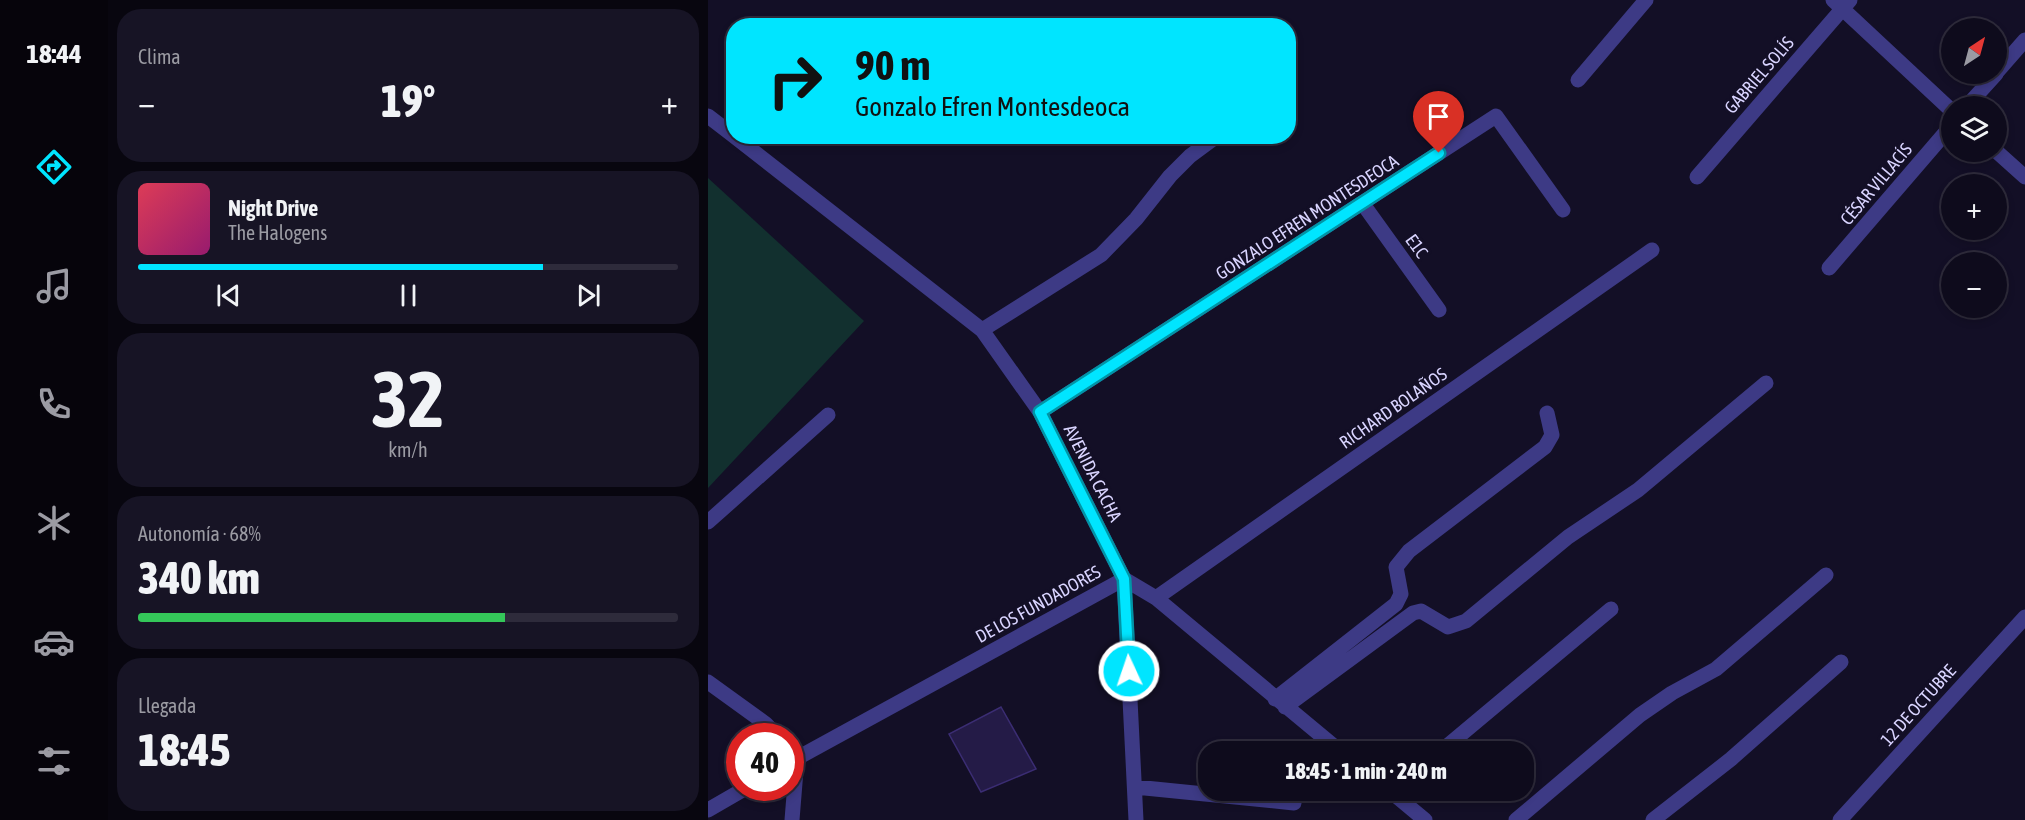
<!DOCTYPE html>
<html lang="es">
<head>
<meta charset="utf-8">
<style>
  :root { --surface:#0e0b1c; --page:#171425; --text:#f1f3f6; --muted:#9b9ba3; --line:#2e2b3b; --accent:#00e5ff }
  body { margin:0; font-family:"Asap Condensed",sans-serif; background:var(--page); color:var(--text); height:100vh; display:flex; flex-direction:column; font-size:22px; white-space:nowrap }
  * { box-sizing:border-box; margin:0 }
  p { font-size:20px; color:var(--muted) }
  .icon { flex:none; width:33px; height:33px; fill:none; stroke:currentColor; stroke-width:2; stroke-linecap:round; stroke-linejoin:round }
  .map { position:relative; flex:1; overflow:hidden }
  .side { display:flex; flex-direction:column; gap:9px; padding:9px; background:#08060f; width:600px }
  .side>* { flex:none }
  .banner { position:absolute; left:18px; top:18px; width:570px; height:126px; border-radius:24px; box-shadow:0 3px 9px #0003,0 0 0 2px var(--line); background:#00e5ff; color:#111; overflow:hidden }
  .needle { width:39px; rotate:36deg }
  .buttons { position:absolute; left:1233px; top:18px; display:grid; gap:12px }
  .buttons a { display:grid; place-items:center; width:66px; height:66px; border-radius:50%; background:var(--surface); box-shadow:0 3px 9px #0003,0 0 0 2px var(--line); font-size:30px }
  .speed { position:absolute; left:18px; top:723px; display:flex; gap:12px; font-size:30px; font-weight:700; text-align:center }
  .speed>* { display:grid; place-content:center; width:78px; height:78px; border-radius:50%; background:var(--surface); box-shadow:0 3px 9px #0003,0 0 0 2px var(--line); line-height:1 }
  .speed .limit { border:9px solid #d22; background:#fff; color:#111 }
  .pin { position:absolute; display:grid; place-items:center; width:51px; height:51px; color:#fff; margin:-62px -26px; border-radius:50% 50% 50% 0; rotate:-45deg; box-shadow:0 0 6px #0007 }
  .pin .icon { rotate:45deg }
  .me { position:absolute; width:66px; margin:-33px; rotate:357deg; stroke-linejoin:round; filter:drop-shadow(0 0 4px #0008) }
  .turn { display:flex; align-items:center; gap:21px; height:126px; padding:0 30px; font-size:27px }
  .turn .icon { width:78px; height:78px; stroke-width:2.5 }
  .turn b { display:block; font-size:42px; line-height:51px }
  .big { font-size:45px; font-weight:800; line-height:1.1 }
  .side .widget { flex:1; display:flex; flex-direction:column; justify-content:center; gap:9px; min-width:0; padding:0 21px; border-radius:24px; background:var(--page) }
  .side .dial { align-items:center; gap:0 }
  .dial b { font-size:78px; line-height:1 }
  .song { display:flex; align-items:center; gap:18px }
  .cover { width:72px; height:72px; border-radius:9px; background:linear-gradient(135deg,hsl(350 70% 55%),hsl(320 70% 35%)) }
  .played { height:6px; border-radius:3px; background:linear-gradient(90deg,var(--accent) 75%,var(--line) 75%) }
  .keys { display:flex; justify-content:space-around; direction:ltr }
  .heat { display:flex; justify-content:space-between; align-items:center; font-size:33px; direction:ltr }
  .charge { height:9px; border-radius:4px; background:linear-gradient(90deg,#34c759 68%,var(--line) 0) }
  .trip { position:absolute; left:490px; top:741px; width:336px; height:60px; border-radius:24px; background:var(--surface); box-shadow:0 3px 9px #0003,0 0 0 2px var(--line); font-weight:800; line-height:60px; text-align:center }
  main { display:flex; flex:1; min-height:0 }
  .tab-bar { display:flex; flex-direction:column; width:108px; justify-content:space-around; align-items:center; background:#06040b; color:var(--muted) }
  .tab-bar .icon { width:42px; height:42px }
  .tab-bar .active { color:var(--accent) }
  .tab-bar b { font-size:27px; color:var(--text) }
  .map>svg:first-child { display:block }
  .green { fill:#12302f }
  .building { fill:#241b47; stroke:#3b2d73; stroke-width:1.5 }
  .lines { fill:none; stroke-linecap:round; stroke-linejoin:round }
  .minor { stroke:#3d3a85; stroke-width:15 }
  .route-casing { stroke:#0095a6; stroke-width:15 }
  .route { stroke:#00e5ff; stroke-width:10 }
  .labels { text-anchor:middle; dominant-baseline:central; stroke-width:6; stroke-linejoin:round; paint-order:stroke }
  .street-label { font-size:18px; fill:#d9d4ff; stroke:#130f26 }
</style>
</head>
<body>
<main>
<nav class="tab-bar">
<b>18:44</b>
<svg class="icon active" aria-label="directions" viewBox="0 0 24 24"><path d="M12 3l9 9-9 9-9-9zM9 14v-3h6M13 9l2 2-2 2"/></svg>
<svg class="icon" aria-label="music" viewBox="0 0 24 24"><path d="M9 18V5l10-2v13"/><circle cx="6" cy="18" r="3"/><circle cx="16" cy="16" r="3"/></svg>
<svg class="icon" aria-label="phone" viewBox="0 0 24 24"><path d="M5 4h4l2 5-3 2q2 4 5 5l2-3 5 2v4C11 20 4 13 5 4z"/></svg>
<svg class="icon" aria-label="climate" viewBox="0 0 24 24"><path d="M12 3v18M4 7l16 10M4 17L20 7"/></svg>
<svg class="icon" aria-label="car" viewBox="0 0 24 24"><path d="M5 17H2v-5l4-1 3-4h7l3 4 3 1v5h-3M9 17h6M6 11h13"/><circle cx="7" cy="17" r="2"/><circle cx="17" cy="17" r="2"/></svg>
<svg class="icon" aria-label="filters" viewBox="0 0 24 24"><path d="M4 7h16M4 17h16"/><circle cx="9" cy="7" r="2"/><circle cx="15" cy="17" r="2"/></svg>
</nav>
<section class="side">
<div class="widget"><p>Clima</p>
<div class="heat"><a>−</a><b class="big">19°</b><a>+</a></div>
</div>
<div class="widget">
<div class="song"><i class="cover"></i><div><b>Night Drive</b><p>The Halogens</p></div></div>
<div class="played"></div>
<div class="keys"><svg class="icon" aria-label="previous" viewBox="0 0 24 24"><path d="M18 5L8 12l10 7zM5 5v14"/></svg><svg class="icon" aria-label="pause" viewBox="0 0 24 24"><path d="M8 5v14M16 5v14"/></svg><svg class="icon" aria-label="next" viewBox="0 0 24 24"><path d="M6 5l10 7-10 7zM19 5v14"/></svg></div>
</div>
<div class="widget dial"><b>32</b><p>km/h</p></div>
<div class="widget"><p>Autonomía · 68%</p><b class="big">340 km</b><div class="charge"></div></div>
<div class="widget"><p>Llegada</p><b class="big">18:45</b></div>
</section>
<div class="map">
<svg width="1317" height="820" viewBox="0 0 1317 820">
  <rect width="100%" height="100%" fill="#130f26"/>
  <!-- green -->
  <path class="green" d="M0 178 156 321 0 488Z"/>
  <!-- building -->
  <path class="building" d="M293 707 328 769 273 792 241 734Z"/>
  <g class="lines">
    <!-- minor -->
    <path class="minor" d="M1125 0 1244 111
      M1288 73 1317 40
      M870 80 938 0
      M1259 106 1288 74
      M0 116 26 136
      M26 136 274 330 332 412 416 579 428 820
      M1288 151 1317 177
      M989 177 1142 0
      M655 204 731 310
      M1121 268 1244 125
      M274 330 393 255 428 219 462 176 482 156 509 136
      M332 412 788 116 855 210
      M0 522 120 415
      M448 598 944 250
      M0 682 58 724 69 736
      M567 699 688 604 693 594 688 567 701 551 837 447 844 435 839 413
      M577 707 705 613 713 611 740 627 758 621 860 537 930 490 1058 383
      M732 752 903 609
      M82 762 416 579 448 598 633 752
      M427 787 586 803
      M681 790 717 820
      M0 810 38 788
      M84 820 89 758 85 753
      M808 820 932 715 964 693 1008 669 1118 575
      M945 820 1023 759 1133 662
      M1132 820 1317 617"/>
  </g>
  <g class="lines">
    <!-- route casing -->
    <g class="route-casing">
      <path id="route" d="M421 671 416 579 332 412 731 153"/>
    </g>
    <!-- route -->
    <use href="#route" class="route"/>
  </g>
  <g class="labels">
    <!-- street labels -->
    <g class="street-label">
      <text transform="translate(1051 75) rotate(-49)">GABRIEL SOLÍS</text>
      <text transform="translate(1168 184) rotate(-50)">CÉSAR VILLACÍS</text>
      <text transform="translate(599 217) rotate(-33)">GONZALO EFREN MONTESDEOCA</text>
      <text transform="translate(709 246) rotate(54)">E1C</text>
      <text transform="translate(685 408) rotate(-35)">RICHARD BOLAÑOS</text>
      <text transform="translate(385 473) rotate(63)">AVENIDA CACHA</text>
      <text transform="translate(330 604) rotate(-29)">DE LOS FUNDADORES</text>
      <text transform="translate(1210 705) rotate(-48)">12 DE OCTUBRE</text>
    </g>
  </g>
</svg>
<div class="buttons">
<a><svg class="needle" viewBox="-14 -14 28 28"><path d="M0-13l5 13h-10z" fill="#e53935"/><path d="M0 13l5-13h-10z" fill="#9b9ba3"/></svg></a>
<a><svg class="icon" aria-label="layers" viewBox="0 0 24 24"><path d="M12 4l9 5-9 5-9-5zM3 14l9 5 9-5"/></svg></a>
<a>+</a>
<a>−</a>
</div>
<div class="speed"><div class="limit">40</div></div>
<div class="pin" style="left:731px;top:153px;background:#d93025"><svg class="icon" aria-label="arrive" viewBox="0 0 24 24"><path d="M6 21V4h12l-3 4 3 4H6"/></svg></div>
<svg class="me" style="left:421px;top:671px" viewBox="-20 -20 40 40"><circle r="17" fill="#00e5ff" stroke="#fff" stroke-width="3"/><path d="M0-11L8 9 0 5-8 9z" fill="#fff"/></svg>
<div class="trip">18:45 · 1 min · 240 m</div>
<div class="banner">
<div class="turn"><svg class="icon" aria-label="right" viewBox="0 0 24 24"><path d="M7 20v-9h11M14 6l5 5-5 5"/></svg><div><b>90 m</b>Gonzalo Efren Montesdeoca</div></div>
</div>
</div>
</main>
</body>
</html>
